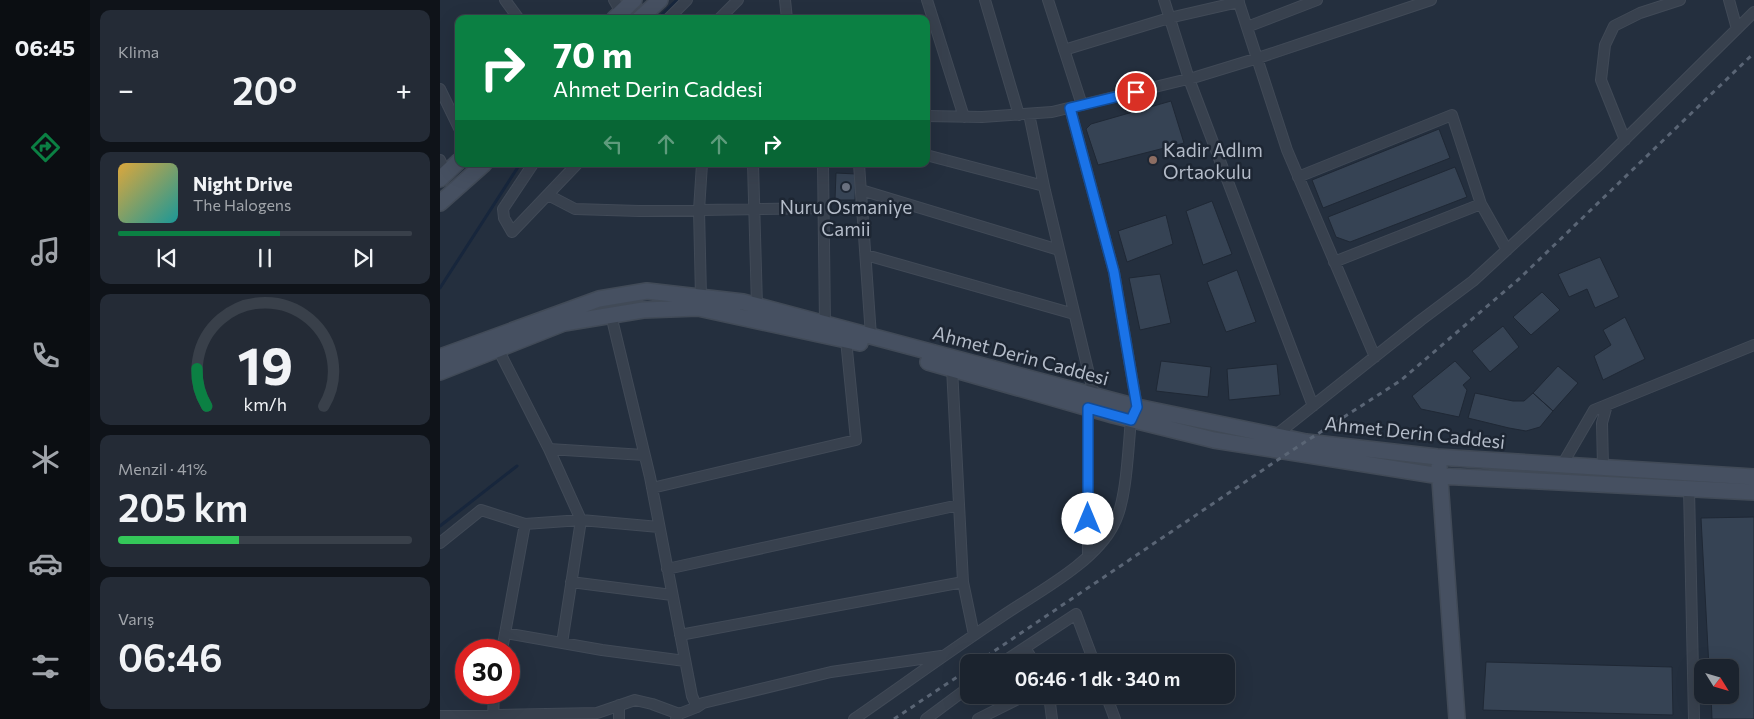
<!DOCTYPE html>
<html lang="tr">
<head>
<meta charset="utf-8">
<style>
  :root { --surface:#1b232e; --page:#242b36; --text:#f1f3f6; --muted:#a0a4aa; --line:#39404a; --accent:#0b8043 }
  body { margin:0; font-family:Commissioner,sans-serif; background:var(--page); color:var(--text); height:100vh; display:flex; flex-direction:column; font-size:19px; white-space:nowrap }
  * { box-sizing:border-box; margin:0 }
  p { font-size:16px; color:var(--muted) }
  .icon { flex:none; width:28px; height:28px; fill:none; stroke:currentColor; stroke-width:2; stroke-linecap:round; stroke-linejoin:round }
  .map { position:relative; flex:1; overflow:hidden }
  .drawer { display:flex; flex-direction:column; gap:10px; padding:10px; background:#0f1319; width:350px }
  .drawer>* { flex:none }
  .hud { position:absolute; left:15px; top:15px; width:475px; height:152px; border-radius:10px; box-shadow:0 5px 20px #0002,0 0 0 1px var(--line); background:#0b8043; color:#fff; overflow:hidden }
  .needle { width:32px; rotate:127deg }
  .fabs { position:absolute; left:1254px; top:659px; display:grid; gap:10px }
  .fabs a { display:grid; place-items:center; width:45px; height:45px; border-radius:10px; background:var(--surface); box-shadow:0 5px 20px #0002,0 0 0 1px var(--line); font-size:25px }
  .speed { position:absolute; left:15px; top:639px; display:flex; gap:10px; font-size:25px; font-weight:700; text-align:center }
  .speed>* { display:grid; place-content:center; width:65px; height:65px; border-radius:50%; background:var(--surface); box-shadow:0 5px 20px #0002,0 0 0 1px var(--line); line-height:1 }
  .speed .limit { border:8px solid #d22; background:#fff; color:#111 }
  .pin { position:absolute; display:grid; place-items:center; width:42px; height:42px; color:#fff; margin:-21px; border:2px solid #fff; border-radius:50%; box-shadow:0 1px 5px #0007 }
  .me { position:absolute; width:55px; margin:-28px; rotate:0deg; stroke-linejoin:round; filter:drop-shadow(0 0 4px #0008) }
  .turn { display:flex; align-items:center; gap:18px; height:105px; padding:0 15px; font-size:22px }
  .turn .icon { width:65px; height:65px; stroke-width:2.5 }
  .turn b { display:block; font-size:35px; line-height:42px }
  .lanes { display:flex; align-items:center; height:48px; padding:0 15px; background:#0003; justify-content:center; gap:25px; direction:ltr }
  .lanes .off { opacity:.35 }
  .big { font-size:38px; font-weight:600; line-height:1.1 }
  .drawer .widget { flex:1; display:flex; flex-direction:column; justify-content:center; gap:8px; min-width:0; padding:0 18px; border-radius:10px; background:var(--page) }
  .drawer .dial { align-items:center; gap:0 }
  .dial svg { height:130px; overflow:visible; fill:none; stroke:var(--line); stroke-width:7; stroke-linecap:round; text-anchor:middle }
  .dial text { fill:var(--text); stroke:none }
  .song { display:flex; align-items:center; gap:15px }
  .cover { width:60px; height:60px; border-radius:8px; background:linear-gradient(135deg,hsl(40 70% 55%),hsl(180 70% 35%)) }
  .played { height:5px; border-radius:2px; background:linear-gradient(90deg,var(--accent) 55%,var(--line) 55%) }
  .keys { display:flex; justify-content:space-around; direction:ltr }
  .heat { display:flex; justify-content:space-between; align-items:center; font-size:28px; direction:ltr }
  .charge { height:8px; border-radius:4px; background:linear-gradient(90deg,#34c759 41%,var(--line) 0) }
  .trip { position:absolute; left:520px; top:654px; width:275px; height:50px; border-radius:10px; background:var(--surface); box-shadow:0 5px 20px #0002,0 0 0 1px var(--line); font-weight:600; line-height:50px; text-align:center }
  main { display:flex; flex:1; min-height:0 }
  .dock { display:flex; flex-direction:column; width:90px; justify-content:space-around; align-items:center; background:#0b0e12; color:var(--muted) }
  .dock .icon { width:35px; height:35px }
  .dock .on { color:var(--accent) }
  .dock b { font-size:22px; color:var(--text) }
  .map>svg:first-child { display:block }
  .lines { fill:none; stroke-linecap:round; stroke-linejoin:round }
  .stream { stroke:#17263c; stroke-width:3 }
  .building { fill:#364354; stroke:#1f2835 }
  .street-casing { stroke:#414a57; stroke-width:12 }
  .secondary-casing { stroke:#414a57; stroke-width:18 }
  .street { stroke:#38414e; stroke-width:10 }
  .secondary { stroke:#465061; stroke-width:15 }
  .rail { stroke:#5a6575; stroke-width:3; stroke-dasharray:5 5; stroke-linecap:butt }
  .route-casing { stroke:#114b97; stroke-width:12 }
  .route { stroke:#1a73e8; stroke-width:9 }
  .education-dot { fill:#8d6e63; stroke:#1d2633; stroke-width:2 }
  .worship-dot { fill:#6b7280; stroke:#1d2633; stroke-width:2 }
  .labels { text-anchor:middle; dominant-baseline:central; stroke-width:5; stroke-linejoin:round; paint-order:stroke }
  .poi-label { font-size:19px; fill:#b4bcc9; stroke:#1d2633; text-anchor:start }
  .street-label { font-size:19px; fill:#b4bcc9; stroke:#1d2633 }
</style>
</head>
<body>
<main>
<nav class="dock">
<b>06:45</b>
<svg class="icon on" aria-label="directions" viewBox="0 0 24 24"><path d="M12 3l9 9-9 9-9-9zM9 14v-3h6M13 9l2 2-2 2"/></svg>
<svg class="icon" aria-label="music" viewBox="0 0 24 24"><path d="M9 18V5l10-2v13"/><circle cx="6" cy="18" r="3"/><circle cx="16" cy="16" r="3"/></svg>
<svg class="icon" aria-label="phone" viewBox="0 0 24 24"><path d="M5 4h4l2 5-3 2q2 4 5 5l2-3 5 2v4C11 20 4 13 5 4z"/></svg>
<svg class="icon" aria-label="climate" viewBox="0 0 24 24"><path d="M12 3v18M4 7l16 10M4 17L20 7"/></svg>
<svg class="icon" aria-label="car" viewBox="0 0 24 24"><path d="M5 17H2v-5l4-1 3-4h7l3 4 3 1v5h-3M9 17h6M6 11h13"/><circle cx="7" cy="17" r="2"/><circle cx="17" cy="17" r="2"/></svg>
<svg class="icon" aria-label="filters" viewBox="0 0 24 24"><path d="M4 7h16M4 17h16"/><circle cx="9" cy="7" r="2"/><circle cx="15" cy="17" r="2"/></svg>
</nav>
<section class="drawer">
<div class="widget"><p>Klima</p>
<div class="heat"><a>−</a><b class="big">20°</b><a>+</a></div>
</div>
<div class="widget">
<div class="song"><i class="cover"></i><div><b>Night Drive</b><p>The Halogens</p></div></div>
<div class="played"></div>
<div class="keys"><svg class="icon" aria-label="previous" viewBox="0 0 24 24"><path d="M18 5L8 12l10 7zM5 5v14"/></svg><svg class="icon" aria-label="pause" viewBox="0 0 24 24"><path d="M8 5v14M16 5v14"/></svg><svg class="icon" aria-label="next" viewBox="0 0 24 24"><path d="M6 5l10 7-10 7zM19 5v14"/></svg></div>
</div>
<div class="widget dial"><svg viewBox="0 0 100 80">
<path d="M14 69A42 42 0 1 1 86 69"/>
<path d="M14 69A42 42 0 0 1 8 46" stroke="#0b8043"/>
<text x="50" y="56" font-size="32" font-weight="700">19</text>
<text x="50" y="72" font-size="11">km/h</text>
</svg></div>
<div class="widget"><p>Menzil · 41%</p><b class="big">205 km</b><div class="charge"></div></div>
<div class="widget"><p>Varış</p><b class="big">06:46</b></div>
</section>
<div class="map">
<svg width="1314" height="719" viewBox="0 0 1314 719">
  <rect width="100%" height="100%" fill="#242f3e"/>
  <g class="lines">
    <!-- stream -->
    <path class="stream" d="M217 19 237 0
      M0 288 80 164
      M0 526 77 466"/>
  </g>
  <!-- building -->
  <path class="building" d="M731 101 744 143 658 165 646 129 651 124Z
    M999 129 1010 158 883 208 872 180Z
    M1015 167 1027 197 910 242 896 237 888 217Z
    M396 173 416 174 415 200H395Z
    M772 201 792 254 763 265 746 211Z
    M726 215 733 244 687 262 678 231Z
    M1160 257 1179 297 1155 308 1147 289 1129 297 1118 274Z
    M797 270 816 322 786 332 767 282Z
    M720 274 731 323 700 330 689 278Z
    M1102 292 1120 310 1091 335 1073 317Z
    M1185 317 1205 359 1163 380 1154 356 1171 345 1163 330Z
    M1063 326 1079 347 1050 372 1032 351Z
    M721 361 771 367 768 397 716 391Z
    M1015 361 1031 378 1023 385 1027 390 1019 417 981 409 972 396Z
    M837 364 840 395 789 400 787 369Z
    M1118 366 1138 383 1113 411 1093 393Z
    M1035 393 1073 401H1084L1093 393 1113 411 1100 427 1086 431 1069 428 1028 418Z
    M1314 517V719H1272L1271 695H1290V668H1269L1261 518Z
    M1046 662 1232 667 1233 715 1043 710Z"/>
  <g class="lines">
    <!-- street casing -->
    <g class="street-casing">
      <path id="street" d="M65 0 79 19
        M174 0 181 12
        M345 0 347 19
        M487 0 524 117
        M545 0 579 115
        M608 0 642 105
        M724 0 749 79 873 406
        M798 0 847 150 935 357
        M1289 0 1297 29
        M228 19 247 0
        M279 19 298 0
        M807 27 877 0
        M624 50 729 18 799 2
        M0 89 19 128
        M589 114 605 191 654 395
        M486 116 542 117 612 112 756 77 818 58 991 0
        M1185 140 1161 80 1165 45 1174 26 1200 13 1240 0
        M486 155 604 186
        M0 160 6 173
        M93 164 63 209 64 218 72 232 137 164
        M313 164 317 306
        M383 164 385 324
        M419 164 431 336
        M858 177 1012 115 1041 204 1067 250
        M421 190 619 250
        M108 195 135 209 199 211 384 208
        M426 255 634 314
        M894 262 1041 204
        M261 297 259 210 262 164
        M171 315 210 477 252 696 257 707 263 703 391 672 501 656
        M58 349 109 449 141 520 219 527
        M512 368 523 582 534 635
        M648 408V556
        M836 435 981 320 1033 281 1159 165 1314 12
        M109 449 204 455
        M1122 465 1154 410 1314 345
        M1163 467 1162 423 1167 405
        M212 488 416 440 406 340
        M1249 489 1254 719
        M0 543 41 510 85 524
        M227 569 519 505
        M131 582 232 595
        M65 633 162 650 245 661
        M240 635 523 582
        M585 648 594 662
        M62 650 85 524 141 520 122 643
        M563 662 636 614 654 662
        M609 695 612 719
        M666 695 675 719
        M0 716 157 713 195 700 212 704 239 714
        M53 719 54 692
        M179 719V705
        M236 719 239 714 257 707
        M414 719C463 685 511 650 561 617 596 593 655 563 674 524 687 500 688 448 691 420L697 407 674 272 630 108
        M486 719 529 687
        M538 719 586 695"/>
    </g>
    <!-- secondary casing -->
    <g class="secondary-casing">
      <path id="secondary" d="M174 19 194 0
        M199 19 220 0
        M0 179 19 161
        M0 203 44 164
        M0 357 159 299 207 291 303 302 697 407 866 442 997 457 1314 477
        M488 362 673 415 774 440 1000 476 1314 492
        M0 372 124 323 203 310 258 308 420 343
        M999 466 1017 719"/>
    </g>
    <!-- street -->
    <use href="#street" class="street"/>
    <!-- secondary -->
    <use href="#secondary" class="secondary"/>
    <!-- rail -->
    <path class="rail" d="M538 662 851 451 960 381 1079 279 1314 53
      M454 719 529 669"/>
  </g>
  <g class="lines">
    <!-- route casing -->
    <g class="route-casing">
      <path id="route" d="M648 519V408L691 420 697 407 674 272 630 108 696 92"/>
    </g>
    <!-- route -->
    <use href="#route" class="route"/>
  </g>
  <!-- markers -->
  <circle class="education-dot" cx="713" cy="160" r="5"/>
  <circle class="worship-dot" cx="406" cy="187" r="5"/>
  <g class="labels">
    <!-- poi labels -->
    <g class="poi-label">
      <text x="723" y="149">Kadir Adlım<tspan x="723" dy="22">Ortaokulu</tspan></text>
      <text x="406" y="206" text-anchor="middle">Nuru Osmaniye<tspan x="406" dy="22">Camii</tspan></text>
    </g>
    <!-- street labels -->
    <g class="street-label">
      <text transform="translate(581 355) rotate(15)">Ahmet Derin Caddesi</text>
      <text transform="translate(975 432) rotate(6)">Ahmet Derin Caddesi</text>
    </g>
  </g>
</svg>
<div class="fabs">
<a><svg class="needle" viewBox="-14 -14 28 28"><path d="M0-13l5 13h-10z" fill="#e53935"/><path d="M0 13l5-13h-10z" fill="#a0a4aa"/></svg></a>
</div>
<div class="speed"><div class="limit">30</div></div>
<div class="pin" style="left:696px;top:92px;background:#d93025"><svg class="icon" aria-label="arrive" viewBox="0 0 24 24"><path d="M6 21V4h12l-3 4 3 4H6"/></svg></div>
<svg class="me" style="left:648px;top:519px" viewBox="-20 -20 40 40"><circle r="19" fill="#fff"/><path d="M0-13L10 11 0 6-10 11z" fill="#1a73e8"/></svg>
<div class="trip">06:46 · 1 dk · 340 m</div>
<div class="hud">
<div class="turn"><svg class="icon" aria-label="right" viewBox="0 0 24 24"><path d="M7 20v-9h11M14 6l5 5-5 5"/></svg><div><b>70 m</b>Ahmet Derin Caddesi</div></div>
<div class="lanes"><svg class="icon off" aria-label="left" viewBox="0 0 24 24"><path d="M17 20v-9H6M10 6l-5 5 5 5"/></svg><svg class="icon off" aria-label="ahead" viewBox="0 0 24 24"><path d="M12 20V5M6 11l6-6 6 6"/></svg><svg class="icon off" aria-label="ahead" viewBox="0 0 24 24"><path d="M12 20V5M6 11l6-6 6 6"/></svg><svg class="icon" aria-label="right" viewBox="0 0 24 24"><path d="M7 20v-9h11M14 6l5 5-5 5"/></svg></div>
</div>
</div>
</main>
</body>
</html>
